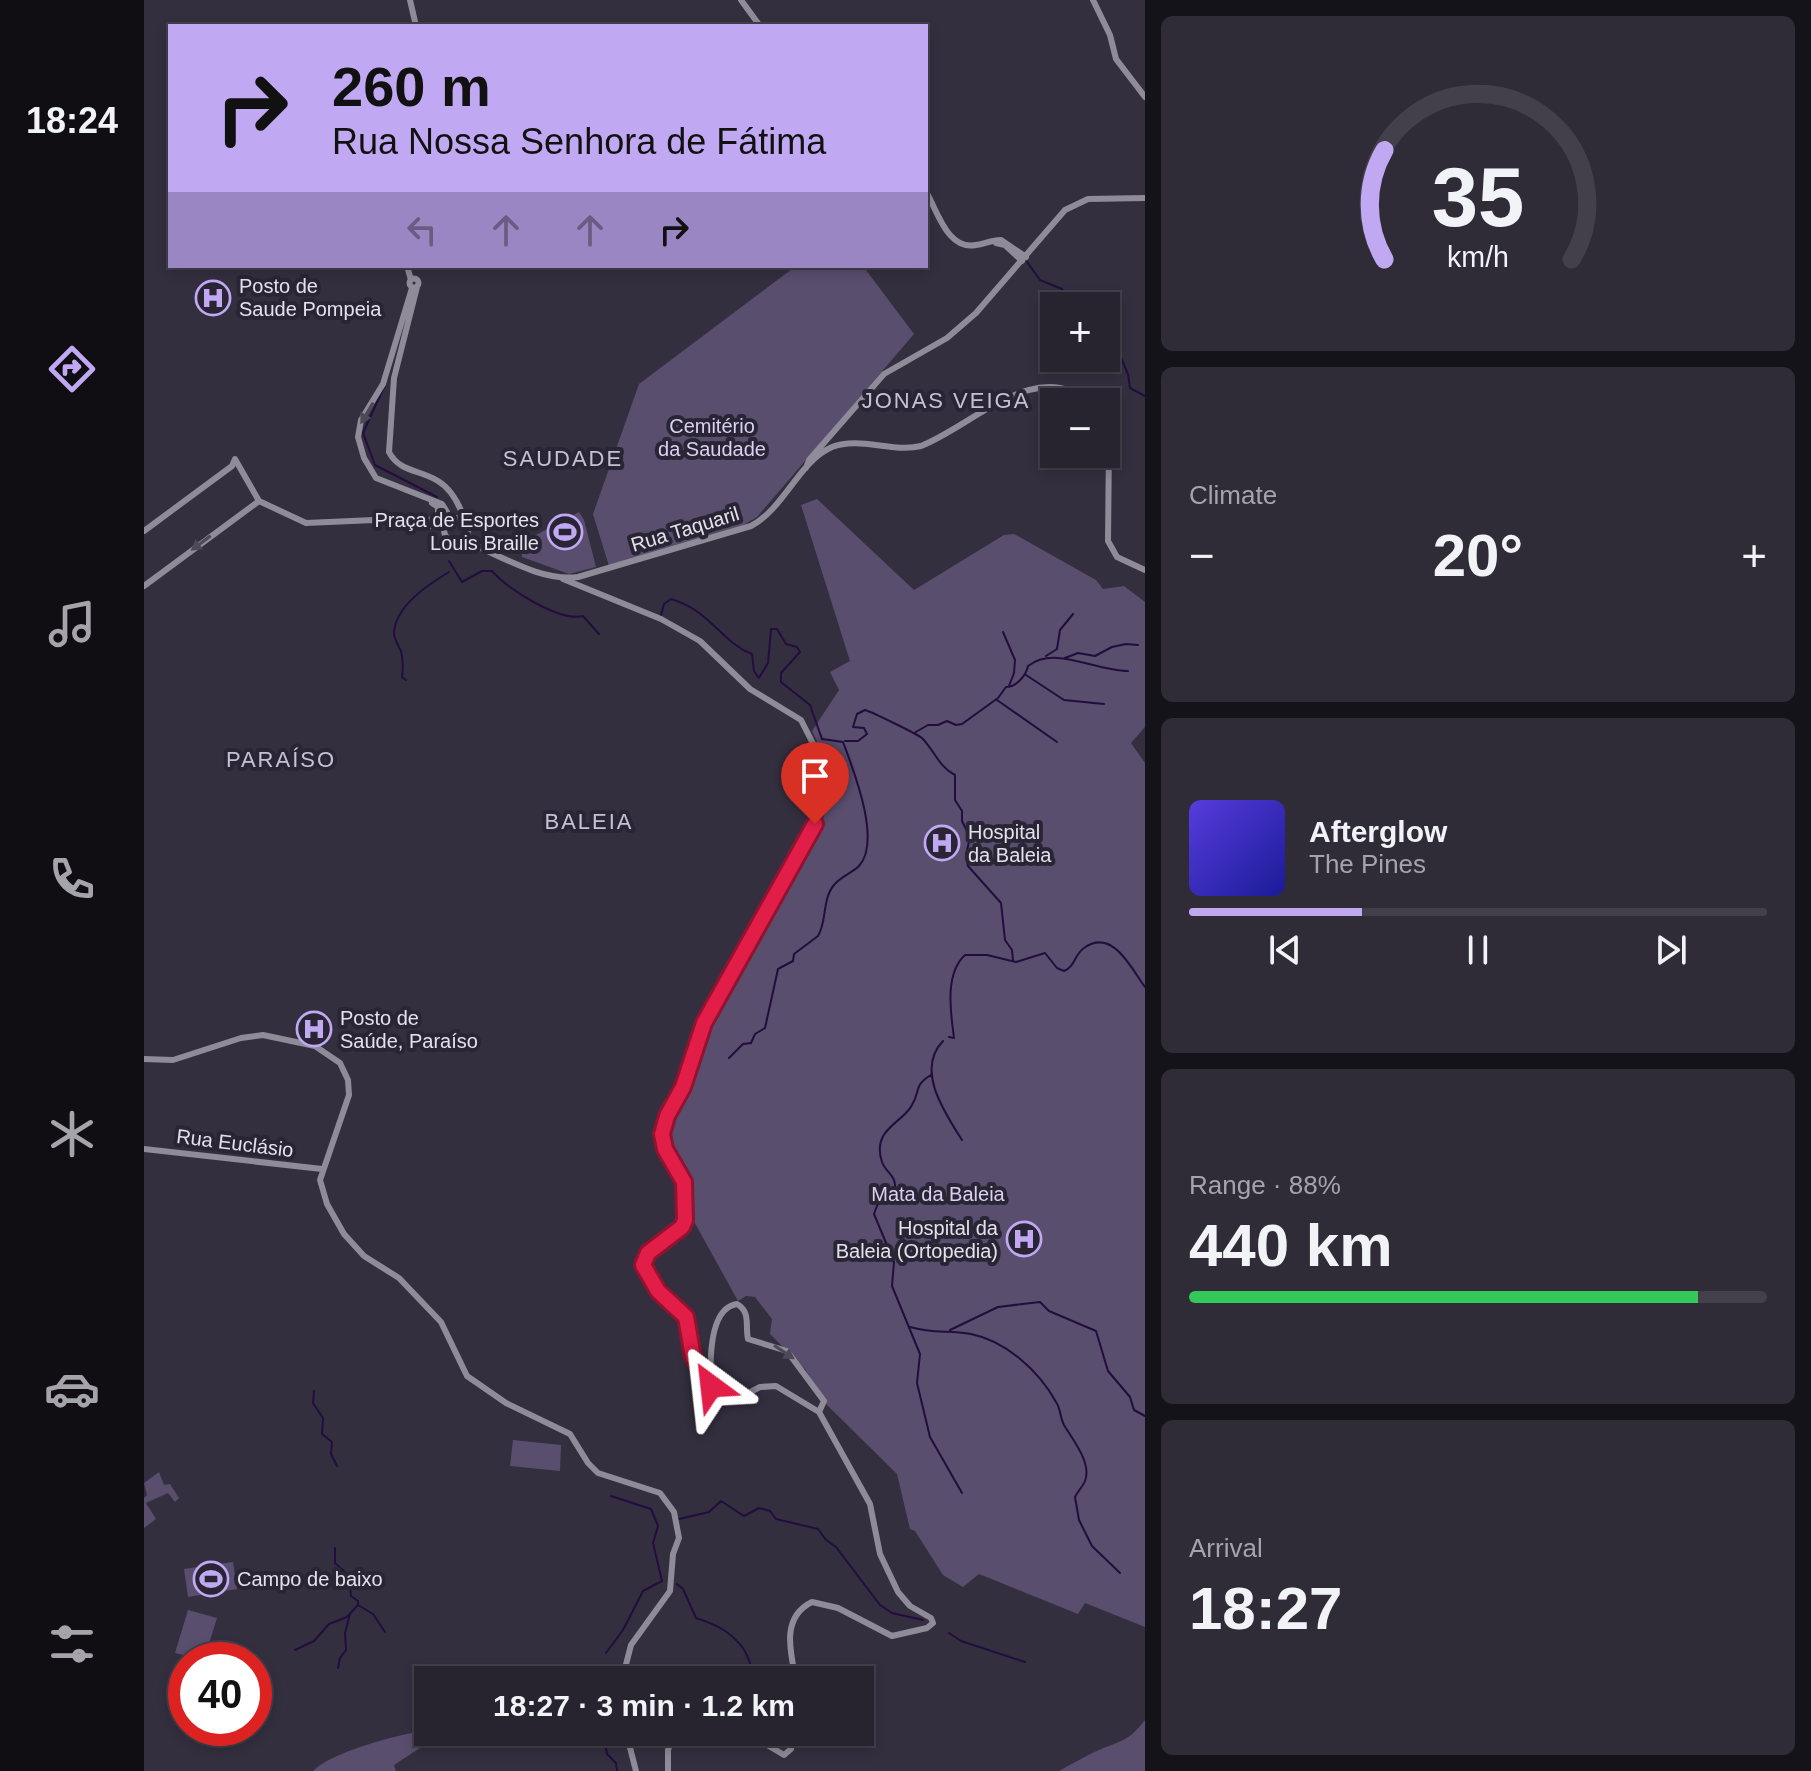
<!DOCTYPE html>
<html lang="en">
<head>
<meta charset="utf-8">
<style>
  :root { --surface:#27232f; --page:#2f2b37; --text:#f1f3f6; --muted:#a4a4aa; --line:#43404b; --accent:#c1a8f3 }
  body { margin:0; font-family:Helvetica,sans-serif; background:var(--page); color:var(--text); height:100vh; display:flex; flex-direction:column; font-size:30px; white-space:nowrap }
  * { box-sizing:border-box; margin:0 }
  p { font-size:26px; color:var(--muted) }
  .icon { flex:none; width:44px; height:44px; fill:none; stroke:currentColor; stroke-width:2; stroke-linecap:round; stroke-linejoin:round }
  .map { position:relative; flex:1; overflow:hidden }
  .details { display:flex; flex-direction:column; gap:16px; padding:16px; background:#15131a; width:666px }
  .details>* { flex:none }
  .hud { position:absolute; left:24px; top:24px; width:760px; height:244px; border-radius:0px; box-shadow:0 4px 12px #0003,0 0 0 2px var(--line); background:#c1a8f3; color:#111; overflow:hidden }
  .buttons { position:absolute; left:896px; top:292px; display:grid; gap:16px }
  .buttons a { display:grid; place-items:center; width:80px; height:80px; border-radius:0px; background:var(--surface); box-shadow:0 4px 12px #0003,0 0 0 2px var(--line); font-size:40px }
  .speed { position:absolute; left:24px; top:1642px; display:flex; gap:16px; font-size:40px; font-weight:700; text-align:center }
  .speed>* { display:grid; place-content:center; width:104px; height:104px; border-radius:50%; background:var(--surface); box-shadow:0 4px 12px #0003,0 0 0 2px var(--line); line-height:1 }
  .speed .limit { border:12px solid #d22; background:#fff; color:#111 }
  .pin { position:absolute; display:grid; place-items:center; width:68px; height:68px; color:#fff; margin:-82px -34px; border-radius:50% 50% 50% 0; rotate:-45deg; box-shadow:0 0 8px #0007 }
  .pin .icon { rotate:45deg }
  .me { position:absolute; width:88px; margin:-44px; rotate:330deg; stroke-linejoin:round; filter:drop-shadow(0 0 6px #0008) }
  .turn { display:flex; align-items:center; gap:28px; height:168px; padding:0 32px; font-size:36px }
  .turn .icon { width:104px; height:104px; stroke-width:2.5 }
  .turn b { display:block; font-size:56px; line-height:68px }
  .lanes { display:flex; align-items:center; height:76px; padding:0 32px; background:#0003; justify-content:center; gap:40px; direction:ltr }
  .lanes .off { opacity:.35 }
  .big { font-size:60px; font-weight:800; line-height:1.1 }
  .details .widget { flex:1; display:flex; flex-direction:column; justify-content:center; gap:12px; min-width:0; padding:0 28px; border-radius:12px; background:var(--page) }
  .details .dial { align-items:center; gap:0 }
  .dial svg { height:208px; overflow:visible; fill:none; stroke:var(--line); stroke-width:7; stroke-linecap:round; text-anchor:middle }
  .dial text { fill:var(--text); stroke:none }
  .song { display:flex; align-items:center; gap:24px }
  .cover { width:96px; height:96px; border-radius:12px; background:linear-gradient(135deg,hsl(250 70% 55%),hsl(240 70% 35%)) }
  .played { height:8px; border-radius:4px; background:linear-gradient(90deg,var(--accent) 30%,var(--line) 30%) }
  .keys { display:flex; justify-content:space-around; direction:ltr }
  .heat { display:flex; justify-content:space-between; align-items:center; font-size:44px; direction:ltr }
  .charge { height:12px; border-radius:6px; background:linear-gradient(90deg,#34c759 88%,var(--line) 0) }
  .trip { position:absolute; left:270px; top:1666px; width:460px; height:80px; border-radius:0px; background:var(--surface); box-shadow:0 4px 12px #0003,0 0 0 2px var(--line); font-weight:800; line-height:80px; text-align:center }
  main { display:flex; flex:1; min-height:0 }
  .dock { display:flex; flex-direction:column; width:144px; justify-content:space-around; align-items:center; background:#100e13; color:var(--muted) }
  .dock .icon { width:56px; height:56px }
  .dock .selected { color:var(--accent) }
  .dock b { font-size:36px; color:var(--text) }
  .map>svg:first-child { display:block }
  .green { fill:#594e6e }
  .lines { fill:none; stroke-linecap:round; stroke-linejoin:round }
  .stream { stroke:#230d3e; stroke-width:2 }
  .secondary { stroke:#8f8b98; stroke-width:6 }
  .oneway { fill:#4d4958 }
  .route-casing { stroke:#92132f; stroke-width:20 }
  .route { stroke:#e11d48; stroke-width:14 }
  .labels { text-anchor:middle; dominant-baseline:central; stroke-width:8; stroke-linejoin:round; paint-order:stroke }
  .poi-label { font-size:20px; fill:#e4e1ec; stroke:#2a2535; text-anchor:start }
  .park-label { font-size:20px; fill:#dbd0f2; stroke:#2a2535 }
  .street-label { font-size:20px; fill:#e4e1ec; stroke:#2a2535 }
  .neighbourhood-label { font-size:22px; letter-spacing:2px; fill:#c7c0d5; stroke:#2a2535 }
</style>
</head>
<body>
<main>
<nav class="dock">
<b>18:24</b>
<svg class="icon selected" aria-label="directions" viewBox="0 0 24 24"><path d="M12 3l9 9-9 9-9-9zM9 14v-3h6M13 9l2 2-2 2"/></svg>
<svg class="icon" aria-label="music" viewBox="0 0 24 24"><path d="M9 18V5l10-2v13"/><circle cx="6" cy="18" r="3"/><circle cx="16" cy="16" r="3"/></svg>
<svg class="icon" aria-label="phone" viewBox="0 0 24 24"><path d="M5 4h4l2 5-3 2q2 4 5 5l2-3 5 2v4C11 20 4 13 5 4z"/></svg>
<svg class="icon" aria-label="climate" viewBox="0 0 24 24"><path d="M12 3v18M4 7l16 10M4 17L20 7"/></svg>
<svg class="icon" aria-label="car" viewBox="0 0 24 24"><path d="M5 17H2v-5l4-1 3-4h7l3 4 3 1v5h-3M9 17h6M6 11h13"/><circle cx="7" cy="17" r="2"/><circle cx="17" cy="17" r="2"/></svg>
<svg class="icon" aria-label="filters" viewBox="0 0 24 24"><path d="M4 7h16M4 17h16"/><circle cx="9" cy="7" r="2"/><circle cx="15" cy="17" r="2"/></svg>
</nav>
<div class="map">
<svg width="1001" height="1771" viewBox="0 0 1001 1771">
  <rect width="100%" height="100%" fill="#342f3f"/>
  <!-- green -->
  <path class="green" d="M652 266H719L770 334 613 517 598 526 465 566 449 514 495 384Z
    M673 499 770 590 860 535 870 534 952 580 959 589 980 586 1001 602V727L987 743 1001 763V1627L941 1603 934 1614 835 1574 819 1587 799 1575 771 1531 766 1529 753 1474 682 1404 661 1369 626 1334 628 1319 611 1297 602 1296 594 1301 547 1216 541 1172 522 1137 526 1120 543 1089 556 1037 563 1023C601 958 639 893 675 827 682 815 684 798 695 789L668 731 695 690 686 672 706 661 657 505Z
    M435 512 440 520 452 567 425 574 378 557 377 543Z
    M369 1440 417 1445 416 1471 366 1466Z
    M15 1472 20 1485 26 1484 35 1498 31 1502 24 1493 2 1503 12 1519 0 1528V1498L3 1495 0 1483Z
    M89 1562 93 1589 44 1597 40 1569Z
    M44 1610 73 1618 60 1660 31 1653Z
    M1001 1720V1771H915C928 1764 941 1756 955 1750 978 1740 984 1742 1001 1720Z
    M284 1730 294 1733V1738L272 1742 276 1748 250 1765 252 1771H169C187 1752 255 1734 284 1730Z"/>
  <g class="lines">
    <!-- stream -->
    <path class="stream" d="M883 262 896 280 918 289 930 306
      M962 324 984 374 986 388 1001 396
      M240 387 219 433 231 465 293 497
      M305 561 318 582 338 571H348C363 589 416 622 439 616L455 634
      M517 615 520 604 527 599C566 610 578 643 608 654L610 671 615 678 624 663 627 629H633L642 644 653 647 656 652 637 673V682L666 705 678 739 699 742C709 769 738 841 715 866 708 873 696 877 690 885 678 899 683 922 674 936L650 954 649 961 634 969 621 1028 611 1034 607 1043 599 1044 585 1058
      M859 632 871 660 870 673 865 686
      M902 656 913 649 916 630 929 614
      M921 658 934 653 951 656 968 647 982 644 994 645
      M882 675 920 700 960 704
      M262 680 258 677C259 669 259 659 257 651 254 645 250 639 250 633 251 606 285 584 305 572
      M853 700 913 742
      M770 733 784 725H794L803 721 812 725 818 724 854 698 862 687C872 687 882 676 884 666 911 645 950 671 984 671
      M701 741H714L723 734 720 728 709 727 713 714 721 710C728 712 773 734 778 738 790 750 795 767 811 775V800L818 811V821L826 837 822 855 824 866 857 903 861 940 868 950 869 960
      M805 1037 810 1038C807 1014 800 974 821 955H843L872 962 901 953 913 968 920 971C931 967 930 955 940 948 969 927 988 970 1001 987
      M799 1041C771 1070 801 1113 818 1140
      M787 1075C769 1086 777 1090 768 1105 759 1123 727 1129 738 1162 742 1173 752 1175 751 1188L734 1203 730 1214 750 1262 748 1286 776 1354 773 1383 786 1437 818 1493
      M766 1327C790 1334 804 1330 827 1334 862 1341 895 1371 912 1402 917 1409 916 1418 920 1425 929 1440 948 1463 941 1481 939 1486 934 1491 931 1497L935 1520 948 1546 976 1573
      M806 1330 854 1307 896 1302 905 1311 952 1331 964 1371 986 1397 990 1410 1001 1416
      M170 1391 169 1403 179 1418 178 1434 188 1442 187 1454 193 1466
      M535 1519 565 1512 577 1501 600 1516 615 1508 626 1511 632 1519 674 1529 682 1540 692 1547 736 1605 748 1613 779 1620
      M191 1548V1563L205 1576 207 1596 214 1601V1605L229 1614 241 1632
      M533 1584 539 1589 552 1618C573 1625 586 1631 599 1648 608 1661 603 1666 617 1680
      M805 1633 817 1641 881 1662
      M151 1650 170 1641 185 1624 203 1617 213 1606
      M462 1653 479 1630 499 1591 518 1581 509 1543 514 1526 507 1509 467 1496
      M194 1668 196 1658 202 1650 201 1633 206 1614
      M454 1680 458 1668
      M459 1732 463 1754 472 1763 473 1771
      M631 1732 637 1741"/>
    <!-- secondary -->
    <path class="secondary" d="M266 0 272 26
      M597 0 616 26
      M949 0 966 35 972 59 1001 97
      M782 192C793 209 803 251 832 245 841 244 847 240 857 240L882 257
      M852 243 861 245 878 261
      M263 266 267 280
      M265.5 283a4.5 4.5 0 1 1 9 0a4.5 4.5 0 1 1-9 0Z
      M273 287 250 378 245 452C255 472 277 470 294 481 309 490 317 508 322 524
      M268 288 239 384 217 420 214 437 220 458 232 478 298 504 303 512V522
      M962 426 965 442 964 541 973 557 1001 570
      M662 468 665 460 740 374 803 338 832 313 921 210 944 199 1001 198
      M115 501 162 523 230 520 289 526 302 524
      M300 530a12 12 0 1 1 24 0a12 12 0 1 1-24 0Z
      M279 524 294 515V507L288 503
      M0 531 88 466 91 459 115 501
      M319 540C354 554 396 582 434 577L607 526C640 509 655 461 688 447 716 436 748 453 777 446 828 426 892 357 945 402
      M419 579 517 619 556 641 606 689 657 720 688 781C663 845 626 903 593 964 583 983 569 1002 560 1022 551 1042 548 1065 540 1085 535 1097 527 1106 523 1118 509 1156 552 1177 541 1221 537 1235 506 1246 498 1262L514 1291 542 1317 549 1357 573 1393 595 1398 616 1387 632 1386 675 1412 726 1504 736 1554 754 1592 766 1606 787 1618 789 1623 783 1628 748 1636 694 1608 668 1602C637 1617 646 1651 652 1680
      M0 586 115 501
      M0 1059 29 1060 97 1038 119 1035 171 1046 196 1063 204 1080 205 1095 176 1180 183 1204 200 1234 220 1256 255 1278 297 1322 323 1376 362 1403 426 1434 444 1463 454 1473 516 1493 530 1512 535 1538 529 1554 526 1591 487 1645 478 1680
      M0 1149 178 1169
      M567 1386C566 1365 564 1308 593 1304 607 1312 601 1326 604 1339L643 1351 680 1401 675 1412
      M482 1732 492 1771
      M602 1732 640 1755 647 1749 650 1732
      M524 1771V1750L530 1732"/>
  </g>
  <!-- one-way arrows -->
  <defs><path id="oneway-solid" d="M-6-.8H1V-3.2L6.5 0L1 3.2V.8H-6Z" transform="scale(2)"/></defs>
  <g class="oneway">
    <use href="#oneway-solid" transform="translate(223 413) rotate(121)"/>
    <use href="#oneway-solid" transform="translate(57 543) rotate(143)"/>
    <use href="#oneway-solid" transform="translate(640 1352) rotate(34)"/>
  </g>
  <g class="lines">
    <!-- route casing -->
    <g class="route-casing">
      <path id="route" d="M567 1386 549 1357 542 1317 514 1291 499 1265 504 1253 538 1227 541 1220 540 1182 521 1149 518 1134 523 1116 539 1087 560 1023 671 824"/>
    </g>
    <!-- route -->
    <use href="#route" class="route"/>
  </g>
  <!-- icons -->
  <defs>
    <g id="hospital-ring" transform="scale(1.8)"><circle r="9.5" fill="#2a2535" stroke="#c1a8f3" stroke-width="1.5"/><path d="M-5-5h3v3.5h4V-5h3V5h-3V1.5h-4V5h-3Z" fill="#c1a8f3"/></g>
    <g id="stadium-ring" transform="scale(1.8)"><circle r="9.5" fill="#2a2535" stroke="#c1a8f3" stroke-width="1.5"/><path d="M0-5a6.5 5 0 1 0 0 10a6.5 5 0 1 0 0-10ZM-3.5-1.8h7v3.6h-7Z" fill="#c1a8f3"/></g>
  </defs>
  <g fill-rule="evenodd">
    <use href="#hospital-ring" x="69" y="298"/>
    <use href="#stadium-ring" x="421" y="532"/>
    <use href="#hospital-ring" x="798" y="843"/>
    <use href="#hospital-ring" x="170" y="1029"/>
    <use href="#hospital-ring" x="880" y="1239"/>
    <use href="#stadium-ring" x="67" y="1579"/>
  </g>
  <g class="labels">
    <!-- poi labels -->
    <g class="poi-label">
      <text x="95" y="286">Posto de<tspan x="95" dy="23">Saude Pompeia</tspan></text>
      <text x="395" y="520" text-anchor="end">Praça de Esportes<tspan x="395" dy="23">Louis Braille</tspan></text>
      <text x="824" y="832">Hospital<tspan x="824" dy="23">da Baleia</tspan></text>
      <text x="196" y="1018">Posto de<tspan x="196" dy="23">Saúde, Paraíso</tspan></text>
      <text x="854" y="1228" text-anchor="end">Hospital da<tspan x="854" dy="23">Baleia (Ortopedia)</tspan></text>
      <text x="93" y="1579">Campo de baixo</text>
    </g>
    <!-- park labels -->
    <g class="park-label">
      <text x="568" y="426">Cemitério<tspan x="568" dy="23">da Saudade</tspan></text>
      <text x="794" y="1194">Mata da Baleia</text>
    </g>
    <!-- street labels -->
    <g class="street-label">
      <text transform="translate(541 529) rotate(-17)">Rua Taquaril</text>
      <text transform="translate(91 1143) rotate(7)">Rua Euclásio</text>
    </g>
    <!-- neighbourhood labels -->
    <g class="neighbourhood-label">
      <text x="802" y="400">JONAS VEIGA</text>
      <text x="419" y="458">SAUDADE</text>
      <text x="137" y="759">PARAÍSO</text>
      <text x="445" y="821">BALEIA</text>
    </g>
  </g>
</svg>
<div class="buttons">
<a>+</a>
<a>−</a>
</div>
<div class="speed"><div class="limit">40</div></div>
<div class="pin" style="left:671px;top:824px;background:#d93025"><svg class="icon" aria-label="arrive" viewBox="0 0 24 24"><path d="M6 21V4h12l-3 4 3 4H6"/></svg></div>
<svg class="me" style="left:567px;top:1386px" viewBox="-20 -20 40 40"><path d="M0-17L14 15 0 8-14 15z" fill="#e11d48" stroke="#fff" stroke-width="4"/></svg>
<div class="trip">18:27 · 3 min · 1.2 km</div>
<div class="hud">
<div class="turn"><svg class="icon" aria-label="right" viewBox="0 0 24 24"><path d="M7 20v-9h11M14 6l5 5-5 5"/></svg><div><b>260 m</b>Rua Nossa Senhora de Fátima</div></div>
<div class="lanes"><svg class="icon off" aria-label="left" viewBox="0 0 24 24"><path d="M17 20v-9H6M10 6l-5 5 5 5"/></svg><svg class="icon off" aria-label="ahead" viewBox="0 0 24 24"><path d="M12 20V5M6 11l6-6 6 6"/></svg><svg class="icon off" aria-label="ahead" viewBox="0 0 24 24"><path d="M12 20V5M6 11l6-6 6 6"/></svg><svg class="icon" aria-label="right" viewBox="0 0 24 24"><path d="M7 20v-9h11M14 6l5 5-5 5"/></svg></div>
</div>
</div>
<section class="details">
<div class="widget dial"><svg viewBox="0 0 100 80">
<path d="M14 69A42 42 0 1 1 86 69"/>
<path d="M14 69A42 42 0 0 1 14 27" stroke="#c1a8f3"/>
<text x="50" y="56" font-size="32" font-weight="700">35</text>
<text x="50" y="72" font-size="11">km/h</text>
</svg></div>
<div class="widget"><p>Climate</p>
<div class="heat"><a>−</a><b class="big">20°</b><a>+</a></div>
</div>
<div class="widget">
<div class="song"><i class="cover"></i><div><b>Afterglow</b><p>The Pines</p></div></div>
<div class="played"></div>
<div class="keys"><svg class="icon" aria-label="previous" viewBox="0 0 24 24"><path d="M18 5L8 12l10 7zM5 5v14"/></svg><svg class="icon" aria-label="pause" viewBox="0 0 24 24"><path d="M8 5v14M16 5v14"/></svg><svg class="icon" aria-label="next" viewBox="0 0 24 24"><path d="M6 5l10 7-10 7zM19 5v14"/></svg></div>
</div>
<div class="widget"><p>Range · 88%</p><b class="big">440 km</b><div class="charge"></div></div>
<div class="widget"><p>Arrival</p><b class="big">18:27</b></div>
</section>
</main>
</body>
</html>
